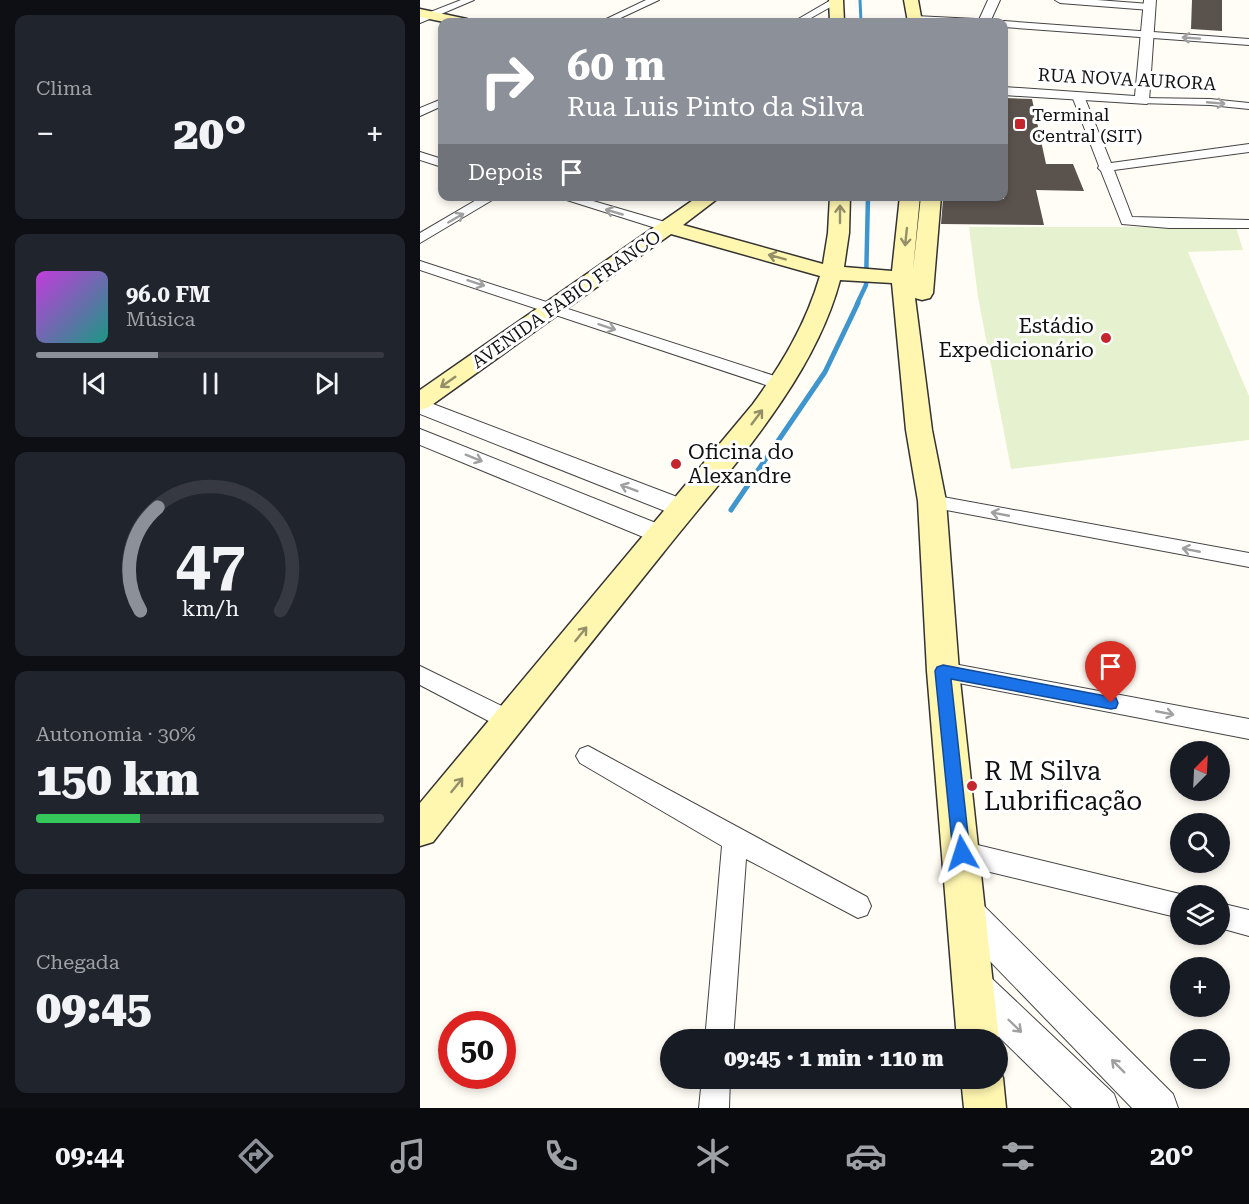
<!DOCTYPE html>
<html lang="pt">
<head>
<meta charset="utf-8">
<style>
  :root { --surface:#171b24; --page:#20242c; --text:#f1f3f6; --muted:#9ea1a6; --line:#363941; --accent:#8c9099 }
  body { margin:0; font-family:"Roboto Serif",serif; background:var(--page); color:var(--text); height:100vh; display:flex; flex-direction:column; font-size:22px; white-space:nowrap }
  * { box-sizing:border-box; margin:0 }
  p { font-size:20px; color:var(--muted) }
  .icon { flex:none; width:33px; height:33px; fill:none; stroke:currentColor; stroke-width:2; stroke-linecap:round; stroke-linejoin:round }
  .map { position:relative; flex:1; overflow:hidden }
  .panel { display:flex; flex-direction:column; gap:15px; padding:15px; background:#0d0f14; width:420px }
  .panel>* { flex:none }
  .hud { position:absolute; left:18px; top:18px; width:570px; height:183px; border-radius:12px; box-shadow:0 3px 9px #0003; background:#8c9099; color:#fff; overflow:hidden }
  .needle { width:39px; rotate:24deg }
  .fabs { position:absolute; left:750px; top:741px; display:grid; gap:12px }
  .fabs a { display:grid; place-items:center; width:60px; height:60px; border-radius:50%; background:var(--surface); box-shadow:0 3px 9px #0003; font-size:30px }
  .speed { position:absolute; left:18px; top:1011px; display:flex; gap:12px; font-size:30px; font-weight:700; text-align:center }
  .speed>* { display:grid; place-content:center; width:78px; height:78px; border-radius:50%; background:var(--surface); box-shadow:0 3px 9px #0003; line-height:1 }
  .speed .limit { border:9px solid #d22; background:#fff; color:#111 }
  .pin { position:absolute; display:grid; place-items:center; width:51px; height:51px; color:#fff; margin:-62px -26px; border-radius:50% 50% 50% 0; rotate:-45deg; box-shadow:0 0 6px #0007 }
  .pin .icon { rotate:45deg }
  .me { position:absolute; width:66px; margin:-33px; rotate:354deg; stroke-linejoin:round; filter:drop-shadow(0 0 4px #0008) }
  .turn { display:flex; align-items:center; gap:21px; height:126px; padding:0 30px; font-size:27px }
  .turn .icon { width:78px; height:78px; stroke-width:2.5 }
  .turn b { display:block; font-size:42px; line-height:51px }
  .then { display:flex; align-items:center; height:57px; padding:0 30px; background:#0003; gap:12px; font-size:22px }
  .big { font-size:45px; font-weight:800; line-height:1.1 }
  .panel .widget { flex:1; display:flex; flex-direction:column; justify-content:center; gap:9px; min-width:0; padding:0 21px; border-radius:12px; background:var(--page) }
  .panel .dial { align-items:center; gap:0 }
  .dial svg { height:156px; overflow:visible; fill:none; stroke:var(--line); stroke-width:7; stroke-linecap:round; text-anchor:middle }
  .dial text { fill:var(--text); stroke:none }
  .song { display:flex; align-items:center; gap:18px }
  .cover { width:72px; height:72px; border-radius:9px; background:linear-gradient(135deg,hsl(290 70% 55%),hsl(170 70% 35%)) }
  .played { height:6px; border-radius:3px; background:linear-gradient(90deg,var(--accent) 35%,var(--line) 35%) }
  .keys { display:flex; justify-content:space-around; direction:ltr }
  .heat { display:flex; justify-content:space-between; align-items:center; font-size:33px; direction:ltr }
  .charge { height:9px; border-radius:4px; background:linear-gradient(90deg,#34c759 30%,var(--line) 0) }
  .trip { position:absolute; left:240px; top:1029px; width:348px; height:60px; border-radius:30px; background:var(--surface); box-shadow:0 3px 9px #0003; font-weight:800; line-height:60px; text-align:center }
  .dock { display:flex; height:96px; justify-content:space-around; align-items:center; background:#090b0e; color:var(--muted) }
  .dock .icon { width:42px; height:42px }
  .dock .current { color:var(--accent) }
  .dock b { font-size:27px; color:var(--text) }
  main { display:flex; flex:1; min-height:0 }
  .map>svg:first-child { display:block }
  .pitch { fill:#e6f2cf }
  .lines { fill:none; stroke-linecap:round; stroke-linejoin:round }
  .stream-far2 { stroke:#3f96cf; stroke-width:3 }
  .stream-far1 { stroke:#3f96cf; stroke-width:4.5 }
  .stream { stroke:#3f96cf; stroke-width:5 }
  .building { fill:#5a524d }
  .minor-casing { stroke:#444; stroke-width:2 }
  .tertiary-casing { stroke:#444; stroke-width:2 }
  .secondary-casing { stroke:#333; stroke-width:3 }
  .minor { fill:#fff; fill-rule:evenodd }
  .tertiary { fill:#fff; fill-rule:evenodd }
  .secondary { fill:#fff6b0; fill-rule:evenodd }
  .oneway { stroke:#a0a0a0 }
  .oneway2 { stroke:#948f68 }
  .route { fill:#1a73e8; stroke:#114b97; stroke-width:1.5 }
  .poi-dot { fill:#c4262e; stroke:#fff; stroke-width:2 }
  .labels { text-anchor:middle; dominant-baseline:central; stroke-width:6; stroke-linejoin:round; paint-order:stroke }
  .far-street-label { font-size:18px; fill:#111; stroke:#fff }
  .far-poi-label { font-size:18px; fill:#111; stroke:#fff; text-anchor:start }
  .poi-label { font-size:21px; fill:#111; stroke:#fff; text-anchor:end }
  .near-poi-label { font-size:26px; fill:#111; stroke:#fff; text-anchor:start }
</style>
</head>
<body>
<main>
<section class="panel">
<div class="widget"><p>Clima</p>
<div class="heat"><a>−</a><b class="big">20°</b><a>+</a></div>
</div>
<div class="widget">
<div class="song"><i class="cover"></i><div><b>96.0 FM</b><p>Música</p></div></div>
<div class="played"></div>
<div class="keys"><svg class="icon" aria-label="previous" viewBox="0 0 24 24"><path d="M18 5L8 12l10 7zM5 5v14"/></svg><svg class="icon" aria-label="pause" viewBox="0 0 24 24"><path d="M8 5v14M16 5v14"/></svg><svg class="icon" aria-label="next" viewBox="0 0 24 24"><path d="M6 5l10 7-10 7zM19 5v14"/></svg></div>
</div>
<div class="widget dial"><svg viewBox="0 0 100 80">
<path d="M14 69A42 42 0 1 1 86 69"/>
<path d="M14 69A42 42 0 0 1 23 16" stroke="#8c9099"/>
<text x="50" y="56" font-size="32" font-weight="700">47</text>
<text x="50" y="72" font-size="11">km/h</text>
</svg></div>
<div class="widget"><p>Autonomia · 30%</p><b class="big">150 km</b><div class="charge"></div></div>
<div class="widget"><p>Chegada</p><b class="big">09:45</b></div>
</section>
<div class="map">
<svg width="829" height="1108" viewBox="0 0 829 1108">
  <rect width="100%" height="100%" fill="#fffdf5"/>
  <!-- pitch -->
  <path class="pitch" d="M549 227H816L823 250 768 252 829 396V440L591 469 558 297Z"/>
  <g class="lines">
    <!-- stream-far2 -->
    <path class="stream-far2" d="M440 0 441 22"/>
    <!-- stream-far1 -->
    <path class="stream-far1" d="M437 304 446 285 448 196"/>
    <!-- stream -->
    <path class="stream" d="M311 510 405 372 438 303"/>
  </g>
  <!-- building -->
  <path class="building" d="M772 0H802V31L771 29Z
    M584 98 612 99 626 164H653L664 191 616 190 624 225 521 224 523 200 584 199Z"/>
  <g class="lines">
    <!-- minor casing -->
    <g class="minor-casing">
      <path id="minor" d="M41 0H54L0 23V16Z
        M226 0H239L192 22H180Z
        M411 0 421 1 384 22H373Z
        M635 0H677L730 4 735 7 730 10 640 3Z
        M495 16 556 19 561 22 491 21 490 19Z
        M584 21 829 39V45L584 27V22H580Z
        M658 93 664 96 691 163 829 144V152L694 170 712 217 829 220V228H749L702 224 681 171 678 168 679 166 652 96Z
        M722 98 790 99 829 103V109L790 105 718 103 716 101Z
        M22 99V106L0 116V108Z
        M0 152 22 159V167L0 160Z
        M63 196H79L0 243V233Z
        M134 196H156L252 224 254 227 247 231 242 230Z
        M0 261 367 380 369 384 367 388H355L0 270Z
        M512 495 829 553V567L505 506 503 501 505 496Z
        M523 662 829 719V739L523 680 515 677 512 671 515 665Z
        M0 666 98 714 101 721 98 728 90 730 82 728 0 685Z
        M168 746 447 897 451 906 447 915 438 918 326 859 313 1040H285L302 846 160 763 156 756 160 749Z
        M541 841 760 894 765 896H760V918L541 865 532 861 529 853 532 845Z
        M800 903 829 910V936L800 928Z
        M282 1078H310L309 1108H279Z"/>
    </g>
    <!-- tertiary casing -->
    <g class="tertiary-casing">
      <path id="tertiary" d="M568 0H580L570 22H558Z
        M724 0H736L729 101 727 104 584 95V87L715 96Z
        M0 399 273 503 276 509 273 515 264 518 255 515 0 414Z
        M0 429 251 529 255 535 251 541 242 544 233 541 0 445Z
        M547 897 559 901 753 1094 758 1108H712L535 925 530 913 535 901Z
        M553 968 566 973 694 1094 699 1108H652L540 999 535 986 540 973Z"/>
    </g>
    <!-- secondary casing -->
    <g class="secondary-casing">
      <path id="secondary" d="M409 0H423L424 22H410Z
        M484 0H498L502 22H488Z
        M0 9 47 19 49 22H24L0 17Z
        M279 196H301L263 225 403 264 408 233 410 196H430L429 233 424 267 472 271 480 196H500L493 270 501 196H521L513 293 510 298 502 300 495 298 512 430 526 501 539 671 579 1040 578 1043V1040H537L507 671 498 501 486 430 472 283 420 280C393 382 308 471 243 553 166 649 89 745 13 842L0 846V803L333 404C362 364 386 324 400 276L251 234 9 407 0 410V390Z
        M578 1065 583 1078 586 1108H544L541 1078H578Z"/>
    </g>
    <!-- minor -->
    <use href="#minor" class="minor"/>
    <!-- tertiary -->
    <use href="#tertiary" class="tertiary"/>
    <!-- secondary -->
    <use href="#secondary" class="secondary"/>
  </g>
  <!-- one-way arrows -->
  <defs><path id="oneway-shaft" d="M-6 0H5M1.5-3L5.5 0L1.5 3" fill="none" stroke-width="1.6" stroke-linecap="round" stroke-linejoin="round" transform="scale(1.5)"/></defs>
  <g class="oneway">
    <use href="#oneway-shaft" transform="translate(771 38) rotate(-176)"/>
    <use href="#oneway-shaft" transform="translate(796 103) rotate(5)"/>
    <use href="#oneway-shaft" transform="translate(194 212) rotate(-164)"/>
    <use href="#oneway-shaft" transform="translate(36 218) rotate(-30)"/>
    <use href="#oneway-shaft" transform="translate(56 283) rotate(18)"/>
    <use href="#oneway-shaft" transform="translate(187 327) rotate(18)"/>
    <use href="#oneway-shaft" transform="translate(54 458) rotate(22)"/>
    <use href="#oneway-shaft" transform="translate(209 488) rotate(-159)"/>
    <use href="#oneway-shaft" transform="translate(580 514) rotate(-169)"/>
    <use href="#oneway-shaft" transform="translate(771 550) rotate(-169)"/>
    <use href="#oneway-shaft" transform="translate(745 713) rotate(11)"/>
    <use href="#oneway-shaft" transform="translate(595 1026) rotate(44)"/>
    <use href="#oneway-shaft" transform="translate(698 1066) rotate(-135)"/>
  </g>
  <g class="oneway2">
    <use href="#oneway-shaft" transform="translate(420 214) rotate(-90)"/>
    <use href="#oneway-shaft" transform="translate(486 237) rotate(96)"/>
    <use href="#oneway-shaft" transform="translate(357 257) rotate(-165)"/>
    <use href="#oneway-shaft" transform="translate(28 382) rotate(145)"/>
    <use href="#oneway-shaft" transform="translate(337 417) rotate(-53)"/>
    <use href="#oneway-shaft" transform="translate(161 634) rotate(-51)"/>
    <use href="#oneway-shaft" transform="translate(37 785) rotate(-51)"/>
  </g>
  <!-- route -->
  <path class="route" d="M523 665 691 697 696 698 698 703 696 708 691 709 531 679 550 853 548 859 542 861 535 859 533 853 515 671 517 667Z"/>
  <!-- markers -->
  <g class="poi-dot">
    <rect x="594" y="118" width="12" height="12" rx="3"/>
    <circle cx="686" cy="338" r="6"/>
    <circle cx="256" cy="464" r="6"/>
    <circle cx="552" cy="786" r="6"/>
  </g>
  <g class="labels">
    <!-- far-street labels -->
    <g class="far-street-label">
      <text transform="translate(707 79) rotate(3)">RUA NOVA AURORA</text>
      <text transform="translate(146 299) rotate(-35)">AVENIDA FABIO FRANCO</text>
    </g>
    <!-- far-poi labels -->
    <g class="far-poi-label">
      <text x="612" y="114">Terminal<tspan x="612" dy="21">Central (SIT)</tspan></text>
    </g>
    <!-- poi labels -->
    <g class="poi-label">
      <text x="674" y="326">Estádio<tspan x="674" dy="24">Expedicionário</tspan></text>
      <text x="268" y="452" text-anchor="start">Oficina do<tspan x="268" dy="24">Alexandre</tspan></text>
    </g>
    <!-- near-poi labels -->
    <g class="near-poi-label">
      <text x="564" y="771">R M Silva<tspan x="564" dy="30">Lubrificação</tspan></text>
    </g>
  </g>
</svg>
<div class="fabs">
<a><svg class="needle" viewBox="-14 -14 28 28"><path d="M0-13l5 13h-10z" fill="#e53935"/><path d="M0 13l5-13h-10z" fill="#9ea1a6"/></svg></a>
<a><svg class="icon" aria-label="search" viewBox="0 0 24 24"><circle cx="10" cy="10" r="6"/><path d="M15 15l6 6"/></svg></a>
<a><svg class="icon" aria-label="layers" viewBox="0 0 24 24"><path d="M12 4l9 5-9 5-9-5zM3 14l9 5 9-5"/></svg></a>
<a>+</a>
<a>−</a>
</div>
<div class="speed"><div class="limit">50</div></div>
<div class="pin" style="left:691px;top:703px;background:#d93025"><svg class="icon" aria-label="arrive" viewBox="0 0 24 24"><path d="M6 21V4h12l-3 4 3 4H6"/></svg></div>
<svg class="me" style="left:542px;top:853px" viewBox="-20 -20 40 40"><path d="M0-17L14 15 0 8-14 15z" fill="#1a73e8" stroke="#fff" stroke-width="4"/></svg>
<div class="trip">09:45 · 1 min · 110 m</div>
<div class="hud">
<div class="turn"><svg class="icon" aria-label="right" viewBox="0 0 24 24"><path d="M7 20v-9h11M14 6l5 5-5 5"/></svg><div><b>60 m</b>Rua Luis Pinto da Silva</div></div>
<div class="then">Depois<svg class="icon" aria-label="arrive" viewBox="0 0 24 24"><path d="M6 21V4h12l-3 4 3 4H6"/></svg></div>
</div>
</div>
</main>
<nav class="dock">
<b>09:44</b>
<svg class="icon current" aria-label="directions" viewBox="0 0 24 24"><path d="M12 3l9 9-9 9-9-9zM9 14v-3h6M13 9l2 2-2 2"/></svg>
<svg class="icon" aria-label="music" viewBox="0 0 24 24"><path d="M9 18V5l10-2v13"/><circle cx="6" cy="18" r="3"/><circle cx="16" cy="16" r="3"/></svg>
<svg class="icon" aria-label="phone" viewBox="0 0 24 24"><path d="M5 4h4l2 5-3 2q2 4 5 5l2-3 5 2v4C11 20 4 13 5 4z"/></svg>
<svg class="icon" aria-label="climate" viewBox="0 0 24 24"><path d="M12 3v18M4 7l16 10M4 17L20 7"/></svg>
<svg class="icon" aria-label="car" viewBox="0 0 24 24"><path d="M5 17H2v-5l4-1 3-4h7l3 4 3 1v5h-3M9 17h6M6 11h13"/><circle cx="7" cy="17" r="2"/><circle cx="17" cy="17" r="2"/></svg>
<svg class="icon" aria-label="filters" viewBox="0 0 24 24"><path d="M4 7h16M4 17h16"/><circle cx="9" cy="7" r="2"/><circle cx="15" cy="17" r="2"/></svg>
<b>20°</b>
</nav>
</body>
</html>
